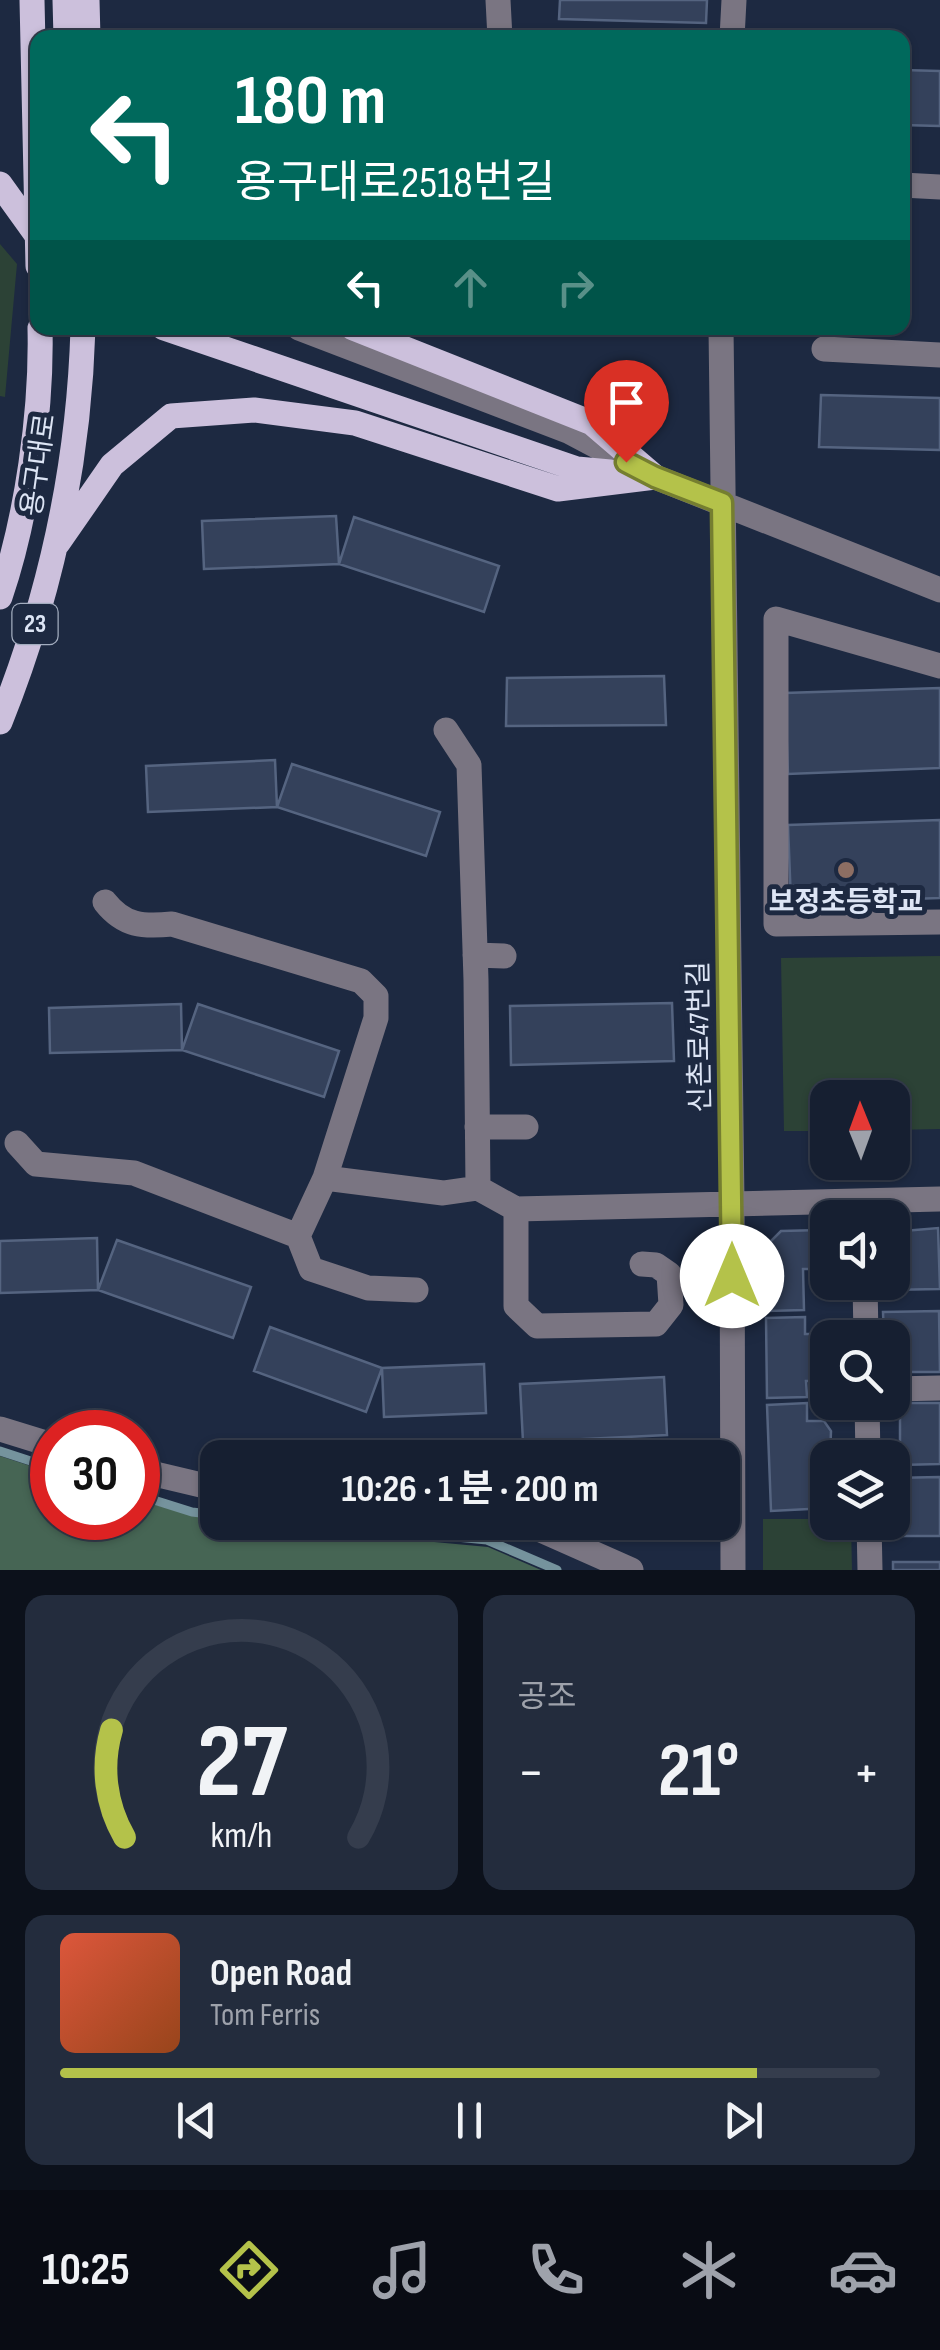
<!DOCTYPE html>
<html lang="ko">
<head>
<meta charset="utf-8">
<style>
  :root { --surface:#161f31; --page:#232c3d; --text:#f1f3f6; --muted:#9ea2ab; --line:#353d4d; --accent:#b4c24a }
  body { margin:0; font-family:"Sofia Sans Condensed","Noto Sans KR",sans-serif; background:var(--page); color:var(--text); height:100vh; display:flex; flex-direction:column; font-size:38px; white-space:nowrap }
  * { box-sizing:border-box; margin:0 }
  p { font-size:32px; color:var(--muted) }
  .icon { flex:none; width:55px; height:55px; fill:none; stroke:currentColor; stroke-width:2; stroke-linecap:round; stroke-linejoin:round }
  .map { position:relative; height:1570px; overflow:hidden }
  .panel { display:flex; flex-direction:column; gap:25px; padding:25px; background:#0c111b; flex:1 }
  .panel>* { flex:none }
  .banner { position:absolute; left:30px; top:30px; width:880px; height:305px; border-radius:20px; box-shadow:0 2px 8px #0004,0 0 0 2px var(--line); background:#00695c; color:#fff; overflow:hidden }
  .needle { width:65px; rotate:359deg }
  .controls { position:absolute; left:810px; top:1080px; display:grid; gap:20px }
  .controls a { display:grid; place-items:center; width:100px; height:100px; border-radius:20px; background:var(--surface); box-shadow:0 2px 8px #0004,0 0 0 2px var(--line); font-size:50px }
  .speed { position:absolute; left:30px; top:1410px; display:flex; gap:20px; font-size:50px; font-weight:700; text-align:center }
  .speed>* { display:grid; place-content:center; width:130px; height:130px; border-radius:50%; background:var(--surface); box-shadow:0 2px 8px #0004,0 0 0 2px var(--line); line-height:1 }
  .speed .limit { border:15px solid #d22; background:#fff; color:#111 }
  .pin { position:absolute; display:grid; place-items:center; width:85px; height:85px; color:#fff; margin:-102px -42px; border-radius:50% 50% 50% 0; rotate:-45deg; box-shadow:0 0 10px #0007 }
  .pin .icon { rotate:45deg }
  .me { position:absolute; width:110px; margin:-55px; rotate:0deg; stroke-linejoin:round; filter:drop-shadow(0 0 8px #0008) }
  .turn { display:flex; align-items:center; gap:35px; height:210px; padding:0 40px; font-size:45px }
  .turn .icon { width:130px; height:130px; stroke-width:2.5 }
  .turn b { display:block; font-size:70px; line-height:85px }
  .lanes { display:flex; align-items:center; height:95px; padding:0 40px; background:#0003; justify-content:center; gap:50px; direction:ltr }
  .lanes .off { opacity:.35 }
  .big { font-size:75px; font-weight:700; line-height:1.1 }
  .panel .tile { flex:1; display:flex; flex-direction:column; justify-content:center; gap:15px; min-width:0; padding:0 35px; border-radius:20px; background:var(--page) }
  .panel .dial { align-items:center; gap:0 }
  .dial svg { height:260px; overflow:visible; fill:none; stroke:var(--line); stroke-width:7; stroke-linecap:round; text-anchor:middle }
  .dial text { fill:var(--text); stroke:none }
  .song { display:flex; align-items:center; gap:30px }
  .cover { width:120px; height:120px; border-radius:15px; background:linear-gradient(135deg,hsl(10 70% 55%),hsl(20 70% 35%)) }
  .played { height:10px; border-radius:5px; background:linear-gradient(90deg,var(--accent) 85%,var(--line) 85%) }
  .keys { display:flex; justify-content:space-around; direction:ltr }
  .heat { display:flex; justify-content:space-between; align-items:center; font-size:55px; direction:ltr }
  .panel .tiles { flex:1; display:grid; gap:25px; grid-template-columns:1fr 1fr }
  .tile:last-child { grid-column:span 2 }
  .trip { position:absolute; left:200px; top:1440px; width:540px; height:100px; border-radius:20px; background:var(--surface); box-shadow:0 2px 8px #0004,0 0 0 2px var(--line); font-weight:700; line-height:100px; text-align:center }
  .dock { display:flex; height:160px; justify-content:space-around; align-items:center; background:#090c14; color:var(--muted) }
  .dock .icon { width:70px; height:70px }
  .dock .current { color:var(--accent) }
  .dock b { font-size:45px; color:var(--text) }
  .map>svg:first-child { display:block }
  .green { fill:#2c4236 }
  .forest { fill:#466554 }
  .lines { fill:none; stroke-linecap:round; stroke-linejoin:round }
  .stream { stroke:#75939d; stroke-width:9 }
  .building { fill:#34415b; stroke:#556480; stroke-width:2.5 }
  .minor { stroke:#7a7582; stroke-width:25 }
  .major { stroke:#ccc0dc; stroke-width:25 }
  .major-bridge { stroke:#ccc0dc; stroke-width:25 }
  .route-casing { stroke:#757e30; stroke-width:25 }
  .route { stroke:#b4c24a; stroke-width:18 }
  .education-dot { fill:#8d6e63; stroke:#1d2941; stroke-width:4 }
  .labels { text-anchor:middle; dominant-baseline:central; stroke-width:10; stroke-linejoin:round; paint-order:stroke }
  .shield { fill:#1d2941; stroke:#a3adbf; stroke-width:2.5 }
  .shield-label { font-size:25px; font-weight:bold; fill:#dde5f5 }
  .street-label { font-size:28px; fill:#dde5f5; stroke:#1d2941 }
  .poi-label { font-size:28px; font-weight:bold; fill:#dde5f5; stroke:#1d2941 }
</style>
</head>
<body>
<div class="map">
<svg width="940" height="1570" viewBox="0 0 940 1570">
  <rect width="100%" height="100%" fill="#1d2941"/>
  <!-- green -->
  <path class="green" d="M0 244 17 264 5 397 0 396Z
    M940 956V1129L893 1130 892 1098H828L827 1131H784L781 958Z
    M763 1519H827L828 1522 851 1523 852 1570H763Z"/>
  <!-- forest -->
  <path class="forest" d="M0 1456 52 1473V1518H138V1500L218 1522 488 1547 541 1570H0Z"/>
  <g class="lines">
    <!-- stream -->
    <path class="stream" d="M0 1451 52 1468
      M138 1495 192 1512 218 1515
      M302 1522 487 1540 557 1570"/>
  </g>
  <!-- building -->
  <path class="building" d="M560 0H707L706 23 559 19Z
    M902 70 940 71V126L902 125Z
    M535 328H683V329H535Z
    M821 395 940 398V450L819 447Z
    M336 516 339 564 204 569 202 521Z
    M354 517 499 566 484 612 339 564Z
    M664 676 666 725 506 726 507 678Z
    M940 688V768L788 774 785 693Z
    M275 760 277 807 148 812 146 766Z
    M292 764 440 812 426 856 277 807Z
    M940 820V898L791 903 788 825Z
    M672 1003 674 1061 511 1065 510 1006Z
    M181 1004 182 1050 50 1053 49 1008Z
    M198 1004 339 1051 324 1097 182 1050Z
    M938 1228 940 1289 885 1290V1282H892V1232Z
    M821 1230 823 1269H803L804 1310 767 1311 765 1247 781 1231Z
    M97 1238 98 1290 0 1293V1241Z
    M117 1240 251 1287 233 1338 98 1290Z
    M939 1311 940 1372H901L892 1364V1338H884L883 1312Z
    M805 1317V1334H826V1381H806L807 1397 767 1398 766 1318Z
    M270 1327 382 1368 366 1412 254 1371Z
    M484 1364 486 1413 384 1417 382 1368Z
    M664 1377 667 1435 523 1442 520 1384Z
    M807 1403V1421H824L831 1431 828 1508 771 1511 767 1405Z
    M900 1403H940V1464L900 1465Z
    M940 1477V1536H893L892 1478Z
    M893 1562H940V1570H893Z"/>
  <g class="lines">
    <!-- minor -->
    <path class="minor" d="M498 0 500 38
      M732 38 734 0
      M902 185 940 187
      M299 328 568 431 655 477 940 590
      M721 328 732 1202 733 1570
      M824 349 940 355
      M940 666 776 619V924L940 922
      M446 730 469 765 476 980 478 1188 516 1209 940 1199
      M105 902C124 926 143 927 172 924L361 981 376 996V1018L325 1178 443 1193 478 1188
      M475 955 504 956
      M477 1127H526
      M17 1143 36 1164 134 1173 298 1236 325 1178
      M516 1209V1306L537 1326 656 1324 671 1305 669 1274 656 1265 642 1264
      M298 1236 311 1269 368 1288 416 1290
      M865 1282 866 1338
      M892 1389 940 1388
      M867 1402 868 1458
      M0 1429 52 1445
      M138 1470 218 1489
      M523 1522 631 1570
      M869 1522 870 1570"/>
    <!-- major -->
    <path class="major" d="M32 0 38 266
      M65 0 66 38
      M87 0 88 38
      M164 328 577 469 610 472
      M353 328 592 423 655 477
      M58 543 112 465 171 416 254 410 355 423 558 489 655 477
      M0 597C27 518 42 411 40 328
      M0 722C51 595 79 464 83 328"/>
    <!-- major-bridge -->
    <path class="major-bridge" d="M0 184 38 237"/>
  </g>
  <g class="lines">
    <!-- route casing -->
    <g class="route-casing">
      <path id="route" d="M626 462 655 477 722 503 732 1276"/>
    </g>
    <!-- route -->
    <use href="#route" class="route"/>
  </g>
  <!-- markers -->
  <circle class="education-dot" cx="846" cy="870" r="10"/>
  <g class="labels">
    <!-- shield labels -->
    <rect class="shield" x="12.5" y="604" width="45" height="40" rx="8"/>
    <g class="shield-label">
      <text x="35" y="624">23</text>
    </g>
    <!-- street labels -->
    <g class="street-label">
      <text transform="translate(39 465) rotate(-82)">용구대로</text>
      <text transform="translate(700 1037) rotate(-91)">신촌로47번길</text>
    </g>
    <!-- poi labels -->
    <g class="poi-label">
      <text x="846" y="902">보정초등학교</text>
    </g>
  </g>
</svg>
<div class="controls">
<a><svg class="needle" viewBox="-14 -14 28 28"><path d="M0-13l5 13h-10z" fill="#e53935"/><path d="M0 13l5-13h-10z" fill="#9ea2ab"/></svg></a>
<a><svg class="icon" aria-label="sound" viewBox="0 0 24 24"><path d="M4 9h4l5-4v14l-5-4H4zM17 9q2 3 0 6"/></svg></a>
<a><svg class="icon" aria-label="search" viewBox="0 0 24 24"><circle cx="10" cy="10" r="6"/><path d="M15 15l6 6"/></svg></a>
<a><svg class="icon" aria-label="layers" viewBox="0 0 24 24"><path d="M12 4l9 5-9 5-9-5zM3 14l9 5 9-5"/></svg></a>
</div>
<div class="speed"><div class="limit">30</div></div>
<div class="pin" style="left:626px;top:462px;background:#d93025"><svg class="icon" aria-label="arrive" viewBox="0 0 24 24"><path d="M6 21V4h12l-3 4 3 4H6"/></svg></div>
<svg class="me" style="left:732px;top:1276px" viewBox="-20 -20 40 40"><circle r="19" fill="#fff"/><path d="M0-13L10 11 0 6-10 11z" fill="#b4c24a"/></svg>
<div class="trip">10:26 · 1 분 · 200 m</div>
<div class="banner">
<div class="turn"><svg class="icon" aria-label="left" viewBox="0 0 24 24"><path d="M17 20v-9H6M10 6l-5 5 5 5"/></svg><div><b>180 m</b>용구대로2518번길</div></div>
<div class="lanes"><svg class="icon" aria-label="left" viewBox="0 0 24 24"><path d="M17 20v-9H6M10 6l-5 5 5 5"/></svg><svg class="icon off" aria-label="ahead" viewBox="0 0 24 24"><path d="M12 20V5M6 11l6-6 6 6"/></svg><svg class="icon off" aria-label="right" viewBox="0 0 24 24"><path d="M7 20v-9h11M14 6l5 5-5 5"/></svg></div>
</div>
</div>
<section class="panel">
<div class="tiles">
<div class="tile dial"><svg viewBox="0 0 100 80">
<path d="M14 69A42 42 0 1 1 86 69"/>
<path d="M14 69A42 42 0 0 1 10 36" stroke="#b4c24a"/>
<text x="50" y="56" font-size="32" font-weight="700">27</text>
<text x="50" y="72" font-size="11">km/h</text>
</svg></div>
<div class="tile"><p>공조</p>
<div class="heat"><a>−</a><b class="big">21°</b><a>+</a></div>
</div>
<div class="tile">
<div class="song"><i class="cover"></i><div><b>Open Road</b><p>Tom Ferris</p></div></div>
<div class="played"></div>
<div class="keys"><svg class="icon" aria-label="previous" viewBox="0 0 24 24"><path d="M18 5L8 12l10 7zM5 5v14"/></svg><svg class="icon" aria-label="pause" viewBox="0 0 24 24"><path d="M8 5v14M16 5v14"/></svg><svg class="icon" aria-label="next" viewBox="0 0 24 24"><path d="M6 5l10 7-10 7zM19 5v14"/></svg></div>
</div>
</div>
</section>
<nav class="dock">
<b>10:25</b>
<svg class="icon current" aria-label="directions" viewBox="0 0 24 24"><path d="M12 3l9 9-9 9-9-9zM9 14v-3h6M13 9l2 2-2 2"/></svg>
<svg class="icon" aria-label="music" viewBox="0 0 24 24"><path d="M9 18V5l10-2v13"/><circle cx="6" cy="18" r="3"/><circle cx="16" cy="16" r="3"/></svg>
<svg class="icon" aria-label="phone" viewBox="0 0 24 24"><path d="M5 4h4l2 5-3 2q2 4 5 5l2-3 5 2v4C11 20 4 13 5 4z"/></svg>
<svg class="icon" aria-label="climate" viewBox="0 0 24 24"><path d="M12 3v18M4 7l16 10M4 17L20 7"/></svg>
<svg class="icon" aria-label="car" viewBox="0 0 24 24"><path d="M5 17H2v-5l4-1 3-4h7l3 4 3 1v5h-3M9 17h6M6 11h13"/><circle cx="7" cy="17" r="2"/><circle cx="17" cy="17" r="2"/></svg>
</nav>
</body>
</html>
